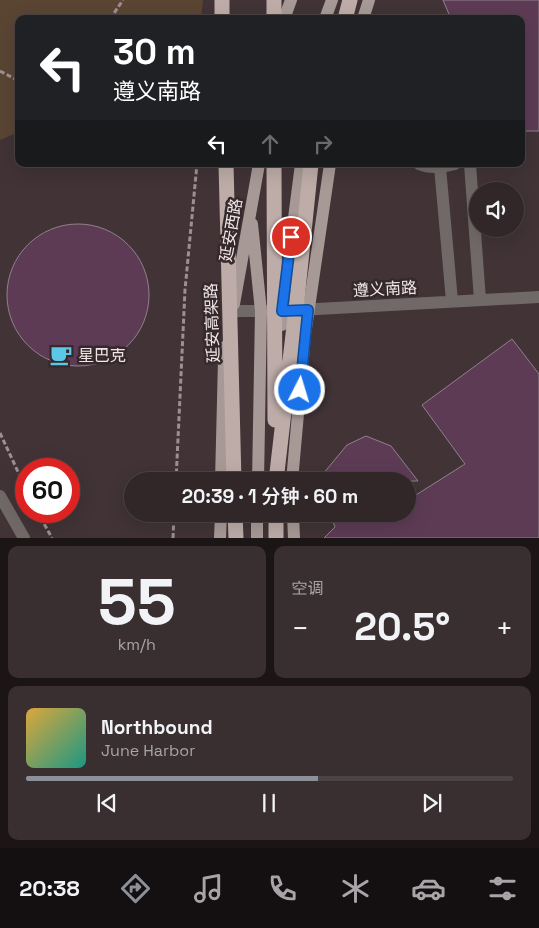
<!DOCTYPE html>
<html lang="zh">
<head>
<meta charset="utf-8">
<style>
  :root { --surface:#312628; --page:#392e30; --text:#f1f3f6; --muted:#a8a5a8; --line:#4c4345; --accent:#8c9099 }
  body { margin:0; font-family:"Space Grotesk","Noto Sans SC",sans-serif; background:var(--page); color:var(--text); height:100vh; display:flex; flex-direction:column; font-size:19px; white-space:nowrap }
  * { box-sizing:border-box; margin:0 }
  p { font-size:16px; color:var(--muted) }
  .icon { flex:none; width:28px; height:28px; fill:none; stroke:currentColor; stroke-width:2; stroke-linecap:round; stroke-linejoin:round }
  .map { position:relative; height:538px; overflow:hidden }
  .details { display:flex; flex-direction:column; gap:8px; padding:8px; background:#1b1516; flex:1 }
  .details>* { flex:none }
  .guide { position:absolute; left:15px; top:15px; width:510px; height:152px; border-radius:10px; box-shadow:0 5px 20px #0002,0 0 0 1px var(--line); background:#202124; color:#fff; overflow:hidden }
  .buttons { position:absolute; left:469px; top:182px; display:grid; gap:10px }
  .buttons a { display:grid; place-items:center; width:55px; height:55px; border-radius:50%; background:var(--surface); box-shadow:0 5px 20px #0002,0 0 0 1px var(--line); font-size:25px }
  .speed { position:absolute; left:15px; top:458px; display:flex; gap:10px; font-size:25px; font-weight:700; text-align:center }
  .speed>* { display:grid; place-content:center; width:65px; height:65px; border-radius:50%; background:var(--surface); box-shadow:0 5px 20px #0002,0 0 0 1px var(--line); line-height:1 }
  .speed .limit { border:8px solid #d22; background:#fff; color:#111 }
  .pin { position:absolute; display:grid; place-items:center; width:42px; height:42px; color:#fff; margin:-21px; border:2px solid #fff; border-radius:50%; box-shadow:0 1px 5px #0007 }
  .me { position:absolute; width:55px; margin:-28px; rotate:5deg; stroke-linejoin:round; filter:drop-shadow(0 0 4px #0008) }
  .turn { display:flex; align-items:center; gap:18px; height:105px; padding:0 15px; font-size:22px }
  .turn .icon { width:65px; height:65px; stroke-width:2.5 }
  .turn b { display:block; font-size:35px; line-height:42px }
  .lanes { display:flex; align-items:center; height:48px; padding:0 15px; background:#0003; justify-content:center; gap:25px; direction:ltr }
  .lanes .off { opacity:.35 }
  .big { font-size:38px; font-weight:600; line-height:1.1 }
  .details .tile { flex:1; display:flex; flex-direction:column; justify-content:center; gap:8px; min-width:0; padding:0 18px; border-radius:10px; background:var(--page) }
  .details .dial { align-items:center; gap:0 }
  .dial b { font-size:65px; line-height:1 }
  .song { display:flex; align-items:center; gap:15px }
  .cover { width:60px; height:60px; border-radius:8px; background:linear-gradient(135deg,hsl(40 70% 55%),hsl(170 70% 35%)) }
  .played { height:5px; border-radius:2px; background:linear-gradient(90deg,var(--accent) 60%,var(--line) 60%) }
  .keys { display:flex; justify-content:space-around; direction:ltr }
  .heat { display:flex; justify-content:space-between; align-items:center; font-size:28px; direction:ltr }
  .details .tiles { flex:1; display:grid; gap:8px; grid-template-columns:1fr 1fr }
  .tile:last-child { grid-column:span 2 }
  .trip { position:absolute; left:124px; top:472px; width:292px; height:50px; border-radius:25px; background:var(--surface); box-shadow:0 5px 20px #0002,0 0 0 1px var(--line); font-weight:600; line-height:50px; text-align:center }
  .menu { display:flex; height:80px; justify-content:space-around; align-items:center; background:#140f10; color:var(--muted) }
  .menu .icon { width:35px; height:35px }
  .menu .current { color:var(--accent) }
  .menu b { font-size:22px; color:var(--text) }
  .map>svg:first-child { display:block }
  .green { fill:#5a4533 }
  .building { fill:#5d3b55; stroke:#8f828b }
  .lines { fill:none; stroke-linecap:round; stroke-linejoin:round }
  .path { stroke:#9c9093; stroke-width:3; stroke-dasharray:5 2.5; stroke-linecap:butt }
  .minor { stroke:#706967; stroke-width:12 }
  .major { stroke:#a79996; stroke-width:12 }
  .highway { stroke:#bdaca8; stroke-width:15 }
  .highway-bridge { stroke:#bdaca8; stroke-width:15 }
  .route-casing { stroke:#114b97; stroke-width:12 }
  .route { stroke:#1a73e8; stroke-width:9 }
  .labels { text-anchor:middle; dominant-baseline:central; stroke-width:5; stroke-linejoin:round; paint-order:stroke }
  .street-label { font-size:16px; fill:#f0e6e8; stroke:#36292c }
  .poi-label { font-size:16px; fill:#f0e6e8; stroke:#36292c; text-anchor:start }
</style>
</head>
<body>
<div class="map">
<svg width="539" height="538" viewBox="0 0 539 538">
  <rect width="100%" height="100%" fill="#413336"/>
  <!-- green -->
  <path class="green" d="M0 0H203L201 19H19V132L0 140Z"/>
  <!-- building -->
  <path class="building" d="M443 0H539V131H521V19H451Z
    M7 295a71 71 0 1 1 142 0a71 71 0 1 1-142 0Z
    M512 339 539 374V538H324L335 527 330 514H408V500L465 464 422 405Z
    M366 436 391 446 418 481H317L347 445Z"/>
  <g class="lines">
    <!-- path -->
    <path class="path" d="M110 19 123 0
      M0 71 19 81
      M0 433 26 489
      M176 481 185 290 197 164
      M37 511 52 538
      M173 538 174 514"/>
    <!-- minor -->
    <path class="minor" d="M419 164C431 169 443 167 455 164
      M470 164 480 300
      M440 167 452 301
      M299 310 539 297
      M233 311H272
      M0 496 24 538"/>
    <!-- major -->
    <path class="major" d="M284 19 291 0
      M325 19 332 0
      M363 19 369 0
      M252 224 261 311 258 481
      M234 304 259 164
      M282 325V311L301 164
      M221 481 224 360 226 346
      M292 481 305 335 330 164
      M293 514 294 538
      M220 538 221 514
      M257 538V514"/>
    <!-- highway -->
    <path class="highway" d="M222 0V19
      M274 19V0
      M345 19 350 0
      M235 514 236 538
      M276 514V538"/>
    <!-- highway-bridge -->
    <path class="highway-bridge" d="M226 164 234 481
      M274 164 275 420
      M276 481 297 300 311 164"/>
  </g>
  <g class="lines">
    <!-- route casing -->
    <g class="route-casing">
      <path id="route" d="M291 237 282 311 308 310 300 390"/>
    </g>
    <!-- route -->
    <use href="#route" class="route"/>
  </g>
  <!-- icons -->
  <defs>
    <g id="cafe-bare" transform="scale(1.725)"><path d="M-5.5-4.5H6V0H3Q3 3.5 0 3.5H-2.5Q-5.5 3.5-5.5 0ZM3-3.2v2h1.7v-2ZM-6 4.5H4V6H-6Z" fill="#5bc8e7" stroke="#36292c" stroke-width="2.5" paint-order="stroke"/></g>
  </defs>
  <g fill-rule="evenodd">
    <use href="#cafe-bare" x="61" y="355"/>
  </g>
  <g class="labels">
    <!-- street labels -->
    <g class="street-label">
      <text transform="translate(231 230) rotate(-80)">延安西路</text>
      <text transform="translate(385 289) rotate(-3)">遵义南路</text>
      <text transform="translate(212 323) rotate(-92)">延安高架路</text>
    </g>
    <!-- poi labels -->
    <g class="poi-label">
      <text x="78" y="355">星巴克</text>
    </g>
  </g>
</svg>
<div class="buttons">
<a><svg class="icon" aria-label="sound" viewBox="0 0 24 24"><path d="M4 9h4l5-4v14l-5-4H4zM17 9q2 3 0 6"/></svg></a>
</div>
<div class="speed"><div class="limit">60</div></div>
<div class="pin" style="left:291px;top:237px;background:#d93025"><svg class="icon" aria-label="arrive" viewBox="0 0 24 24"><path d="M6 21V4h12l-3 4 3 4H6"/></svg></div>
<svg class="me" style="left:300px;top:390px" viewBox="-20 -20 40 40"><circle r="17" fill="#1a73e8" stroke="#fff" stroke-width="3"/><path d="M0-11L8 9 0 5-8 9z" fill="#fff"/></svg>
<div class="trip">20:39 · 1 分钟 · 60 m</div>
<div class="guide">
<div class="turn"><svg class="icon" aria-label="left" viewBox="0 0 24 24"><path d="M17 20v-9H6M10 6l-5 5 5 5"/></svg><div><b>30 m</b>遵义南路</div></div>
<div class="lanes"><svg class="icon" aria-label="left" viewBox="0 0 24 24"><path d="M17 20v-9H6M10 6l-5 5 5 5"/></svg><svg class="icon off" aria-label="ahead" viewBox="0 0 24 24"><path d="M12 20V5M6 11l6-6 6 6"/></svg><svg class="icon off" aria-label="right" viewBox="0 0 24 24"><path d="M7 20v-9h11M14 6l5 5-5 5"/></svg></div>
</div>
</div>
<section class="details">
<div class="tiles">
<div class="tile dial"><b>55</b><p>km/h</p></div>
<div class="tile"><p>空调</p>
<div class="heat"><a>−</a><b class="big">20.5°</b><a>+</a></div>
</div>
<div class="tile">
<div class="song"><i class="cover"></i><div><b>Northbound</b><p>June Harbor</p></div></div>
<div class="played"></div>
<div class="keys"><svg class="icon" aria-label="previous" viewBox="0 0 24 24"><path d="M18 5L8 12l10 7zM5 5v14"/></svg><svg class="icon" aria-label="pause" viewBox="0 0 24 24"><path d="M8 5v14M16 5v14"/></svg><svg class="icon" aria-label="next" viewBox="0 0 24 24"><path d="M6 5l10 7-10 7zM19 5v14"/></svg></div>
</div>
</div>
</section>
<nav class="menu">
<b>20:38</b>
<svg class="icon current" aria-label="directions" viewBox="0 0 24 24"><path d="M12 3l9 9-9 9-9-9zM9 14v-3h6M13 9l2 2-2 2"/></svg>
<svg class="icon" aria-label="music" viewBox="0 0 24 24"><path d="M9 18V5l10-2v13"/><circle cx="6" cy="18" r="3"/><circle cx="16" cy="16" r="3"/></svg>
<svg class="icon" aria-label="phone" viewBox="0 0 24 24"><path d="M5 4h4l2 5-3 2q2 4 5 5l2-3 5 2v4C11 20 4 13 5 4z"/></svg>
<svg class="icon" aria-label="climate" viewBox="0 0 24 24"><path d="M12 3v18M4 7l16 10M4 17L20 7"/></svg>
<svg class="icon" aria-label="car" viewBox="0 0 24 24"><path d="M5 17H2v-5l4-1 3-4h7l3 4 3 1v5h-3M9 17h6M6 11h13"/><circle cx="7" cy="17" r="2"/><circle cx="17" cy="17" r="2"/></svg>
<svg class="icon" aria-label="filters" viewBox="0 0 24 24"><path d="M4 7h16M4 17h16"/><circle cx="9" cy="7" r="2"/><circle cx="15" cy="17" r="2"/></svg>
</nav>
</body>
</html>
